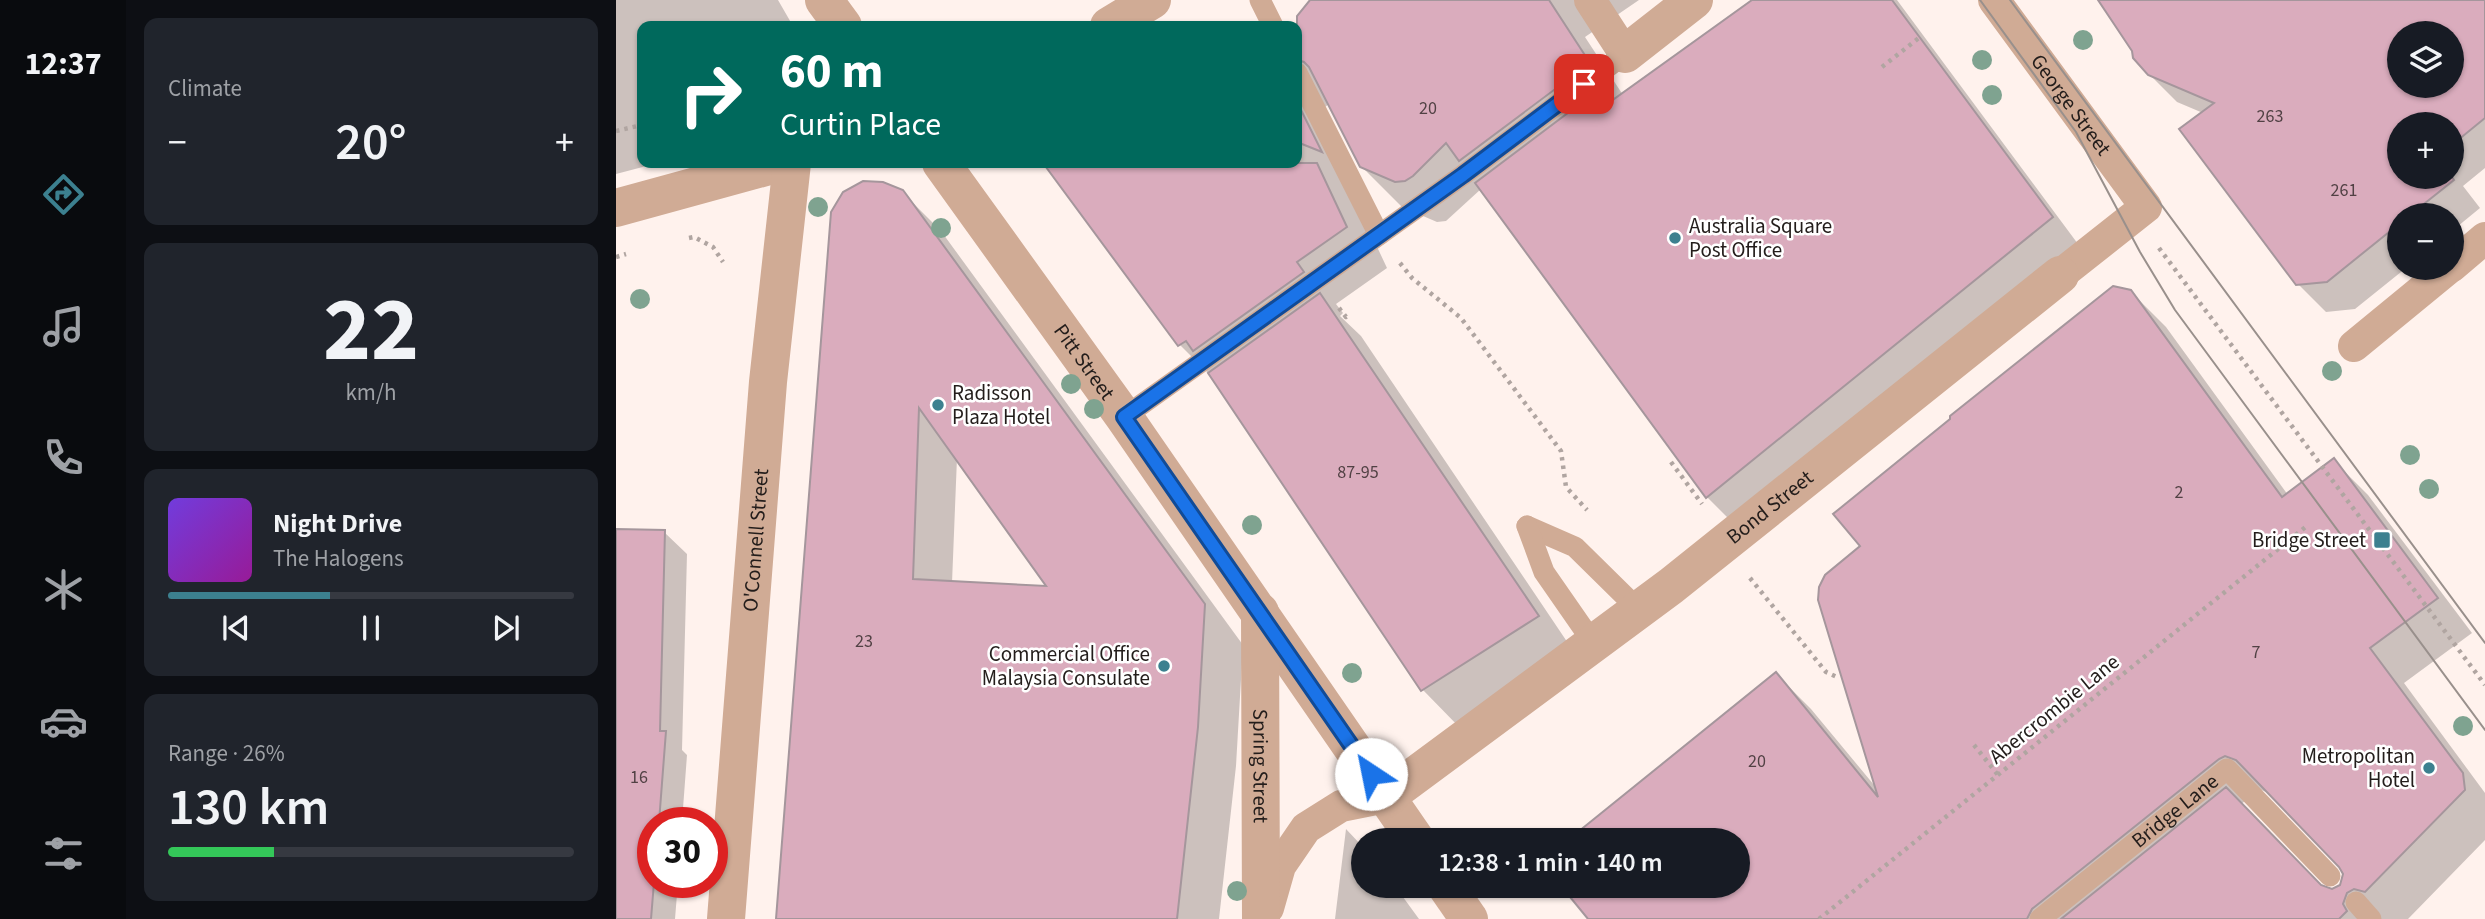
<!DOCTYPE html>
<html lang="en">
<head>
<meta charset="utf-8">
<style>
  :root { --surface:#171b24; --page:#20242c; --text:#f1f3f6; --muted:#9ea1a6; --line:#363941; --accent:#3c808f }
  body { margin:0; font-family:"Source Sans 3",sans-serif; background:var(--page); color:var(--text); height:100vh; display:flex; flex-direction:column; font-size:26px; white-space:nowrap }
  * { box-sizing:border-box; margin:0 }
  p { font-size:23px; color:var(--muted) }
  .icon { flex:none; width:38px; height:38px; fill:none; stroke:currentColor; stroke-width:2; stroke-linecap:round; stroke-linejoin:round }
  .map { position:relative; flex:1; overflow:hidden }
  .drawer { display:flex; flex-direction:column; gap:18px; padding:18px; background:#0d0f14; width:490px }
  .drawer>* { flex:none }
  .hud { position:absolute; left:21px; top:21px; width:665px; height:147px; border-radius:14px; box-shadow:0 2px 5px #0004; background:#00695c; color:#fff; overflow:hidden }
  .controls { position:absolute; left:1771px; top:21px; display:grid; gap:14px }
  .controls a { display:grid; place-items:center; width:77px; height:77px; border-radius:50%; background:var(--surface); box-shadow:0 2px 5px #0004; font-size:35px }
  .speed { position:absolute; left:21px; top:807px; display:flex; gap:14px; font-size:35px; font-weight:700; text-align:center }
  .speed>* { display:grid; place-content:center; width:91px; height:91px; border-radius:50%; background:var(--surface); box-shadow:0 2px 5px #0004; line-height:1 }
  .speed .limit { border:10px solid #d22; background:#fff; color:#111 }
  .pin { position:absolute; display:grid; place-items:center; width:60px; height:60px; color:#fff; margin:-30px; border-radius:14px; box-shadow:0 4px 10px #0006 }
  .me { position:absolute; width:77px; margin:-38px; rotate:326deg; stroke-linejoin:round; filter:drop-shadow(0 0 5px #0008) }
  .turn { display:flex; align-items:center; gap:24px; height:147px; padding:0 28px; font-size:32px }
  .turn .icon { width:91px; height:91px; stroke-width:2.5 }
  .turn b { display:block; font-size:49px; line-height:60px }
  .big { font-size:52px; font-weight:600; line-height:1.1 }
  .drawer .widget { flex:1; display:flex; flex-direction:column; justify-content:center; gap:10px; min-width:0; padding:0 24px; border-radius:14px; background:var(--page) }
  .drawer .dial { align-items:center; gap:0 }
  .dial b { font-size:91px; line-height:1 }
  .song { display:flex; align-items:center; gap:21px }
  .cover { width:84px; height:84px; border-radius:10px; background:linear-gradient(135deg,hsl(260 70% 55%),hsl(300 70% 35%)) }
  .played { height:7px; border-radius:4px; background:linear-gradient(90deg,var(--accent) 40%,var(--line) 40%) }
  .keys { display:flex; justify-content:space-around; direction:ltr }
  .heat { display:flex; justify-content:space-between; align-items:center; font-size:38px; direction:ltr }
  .charge { height:10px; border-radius:5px; background:linear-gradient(90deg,#34c759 26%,var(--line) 0) }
  .trip { position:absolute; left:735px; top:828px; width:399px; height:70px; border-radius:35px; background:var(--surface); box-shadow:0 2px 5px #0004; font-weight:600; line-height:70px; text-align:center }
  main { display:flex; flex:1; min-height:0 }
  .tab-bar { display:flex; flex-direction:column; width:126px; justify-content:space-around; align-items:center; background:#090b0e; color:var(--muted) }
  .tab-bar .icon { width:49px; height:49px }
  .tab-bar .on { color:var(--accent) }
  .tab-bar b { font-size:32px; color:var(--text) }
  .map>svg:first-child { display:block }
  .shadow { fill:#0003; fill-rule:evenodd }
  .building { fill:#daacbd; stroke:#a5969c; stroke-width:2; fill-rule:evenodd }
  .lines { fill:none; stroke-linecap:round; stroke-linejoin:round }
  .path { stroke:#b0a5a1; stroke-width:4.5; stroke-dasharray:3.5 5; stroke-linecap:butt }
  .service { stroke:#d0ab95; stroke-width:21 }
  .pedestrian { stroke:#d0ab95; stroke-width:32 }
  .minor { stroke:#d0ab95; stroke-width:38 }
  .tram { stroke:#99908c; stroke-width:2 }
  .tree { fill:#7fa390 }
  .route-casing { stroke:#114b97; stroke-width:18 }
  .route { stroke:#1a73e8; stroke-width:12 }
  .poi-dot { fill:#3c808f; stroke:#fff; stroke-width:2.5 }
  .labels { text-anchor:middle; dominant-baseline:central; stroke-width:5; stroke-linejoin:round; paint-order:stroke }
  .number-label { font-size:18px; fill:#514144 }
  .street-label { font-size:21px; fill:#231d1b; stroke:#fff }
  .poi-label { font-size:21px; fill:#231d1b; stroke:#fff; text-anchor:end }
</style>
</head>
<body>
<main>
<nav class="tab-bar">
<b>12:37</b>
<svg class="icon on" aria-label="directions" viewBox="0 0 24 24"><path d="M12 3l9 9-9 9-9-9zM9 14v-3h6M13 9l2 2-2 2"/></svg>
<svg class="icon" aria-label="music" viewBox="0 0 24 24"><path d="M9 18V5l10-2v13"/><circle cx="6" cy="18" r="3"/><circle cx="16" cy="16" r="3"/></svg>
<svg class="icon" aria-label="phone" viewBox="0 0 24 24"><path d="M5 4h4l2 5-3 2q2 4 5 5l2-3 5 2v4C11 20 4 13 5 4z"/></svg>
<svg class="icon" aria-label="climate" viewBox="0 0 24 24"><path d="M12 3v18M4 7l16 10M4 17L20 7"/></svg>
<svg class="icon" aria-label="car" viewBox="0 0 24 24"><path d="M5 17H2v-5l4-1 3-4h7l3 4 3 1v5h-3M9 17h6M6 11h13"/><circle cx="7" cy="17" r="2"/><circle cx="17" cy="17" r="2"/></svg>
<svg class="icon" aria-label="filters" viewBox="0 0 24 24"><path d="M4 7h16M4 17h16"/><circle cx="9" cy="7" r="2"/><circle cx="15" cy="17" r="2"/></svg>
</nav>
<section class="drawer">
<div class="widget"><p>Climate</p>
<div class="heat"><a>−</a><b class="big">20°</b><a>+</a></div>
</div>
<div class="widget dial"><b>22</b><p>km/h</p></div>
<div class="widget">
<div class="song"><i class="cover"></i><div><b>Night Drive</b><p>The Halogens</p></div></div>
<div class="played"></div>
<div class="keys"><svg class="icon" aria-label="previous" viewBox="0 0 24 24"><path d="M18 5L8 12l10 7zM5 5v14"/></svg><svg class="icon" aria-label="pause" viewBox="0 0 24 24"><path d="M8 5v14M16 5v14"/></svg><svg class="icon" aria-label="next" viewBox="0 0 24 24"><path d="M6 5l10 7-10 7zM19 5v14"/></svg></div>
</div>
<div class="widget"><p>Range · 26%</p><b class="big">130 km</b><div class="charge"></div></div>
</section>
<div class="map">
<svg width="1869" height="919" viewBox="0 0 1869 919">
  <rect width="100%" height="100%" fill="#fff2ed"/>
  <!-- shadow -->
  <path class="shadow" d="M0 0H162L177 26H26V163H42L0 174Z
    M696 0H1023L969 37 1007 95 1139 0H1281L1462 244 1117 523 1091 497 865 189 830 221 821 222 786 207 745 166 713 104 709 107 732 185 771 268 720 304 727 313 724 316 745 336 962 658 847 731 807 690 598 379 564 345 444 165 448 163H681V51L685 52Z
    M1484 0H1869V168L1847 186 1864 208 1836 231V215H1783V268H1790L1739 309 1710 312 1682 284 1587 113 1561 102 1533 74ZM1783 33H1836V86H1783ZM1783 124H1836V177H1783Z
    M286 192 325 231 627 645 620 766 603 919H161ZM341 458 434 588 336 583Z
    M1514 291 1550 327 1672 495 1717 460 1752 495 1856 633 1788 683 1869 793V840L1792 919H974L947 886H1122V840H955L1160 674 1195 709 1263 791 1246 547ZM1645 790 1655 794 1725 866 1729 873 1728 881 1719 890 1707 888 1625 804Z
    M0 531 48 532 71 554 66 750 71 755 66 822H37V882H62L59 919H0Z
    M730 829 747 847V886H779L803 919H719Z"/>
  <!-- building -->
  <path class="building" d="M694 0H933L974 63 843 161 830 143 797 176 789 181 779 182 744 167 693 67 688 62 681 60V16Z
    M1136 0H1276L1437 217 1090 498 859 183 989 85 998 99Z
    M1482 0H1869V118L1836 145V124H1783V177H1836L1838 180 1794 215H1783V224L1711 282 1680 285 1563 129 1598 103 1532 75 1517 58 1516 51ZM1783 33H1836V86H1783Z
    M681 102 706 152 681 142Z
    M427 163H701L731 227 681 262 688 272 577 351 570 341 562 346Z
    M247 181 267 182 287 190 589 604 582 727 561 919H160L215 212 227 192ZM303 408 430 586 297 579Z
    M1497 286 1515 290 1666 497 1718 458 1822 598 1754 648 1847 773 1849 790 1749 892 1738 889 1731 893 1727 904 1731 911 1723 919H1445L1610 787 1705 885 1716 889 1724 885 1727 874 1723 867 1620 760 1609 756 1603 759 1416 909 1411 919H972L945 886H1122V840H952L1160 672 1262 797 1202 600 1203 587 1209 575 1244 546 1217 514 1334 419V416Z
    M704 293 923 616 805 691 592 373Z
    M0 529 49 530 44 731H50L43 822H37L38 882 35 919H0Z"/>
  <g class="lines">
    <!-- path -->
    <path class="path" d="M1266 67 1304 37
      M0 131 26 125
      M73 238 78 237 97 247 107 262
      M1543 248 1869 685
      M0 257 10 254
      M784 263 796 278 845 318 945 451 950 487 971 510
      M723 308 730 317 734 314
      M1055 462 1086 504
      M1134 578 1210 672 1221 677
      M1358 745 1382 775
      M1203 919 1692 525"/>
    <!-- service -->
    <g class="service">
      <path d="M644 0 657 26"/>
      <path d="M681 73 763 235"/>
      <path d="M508 417 847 175 1009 54"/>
      <path d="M911 526 959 547 1023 610"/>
      <path d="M911 526 928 572 978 644"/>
      <path d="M1740 902 1755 919"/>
      <path id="s1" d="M1424 919 1611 769 1714 876"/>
    </g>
    <!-- pedestrian -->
    <g class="pedestrian">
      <path d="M974 0 1009 54"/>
      <path id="s2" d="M1378 0 1530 207 1444 275"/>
      <path d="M1836 266 1869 238"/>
      <path d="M1738 346 1833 268"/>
      <path d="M652 908 664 866 690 828 725 806 770 797"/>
    </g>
    <!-- minor -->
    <g class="minor">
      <path d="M208 0 227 26"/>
      <path d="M493 26 536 0"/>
      <path d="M1009 54 1078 0"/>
      <path id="s3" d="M325 163 508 417 800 840"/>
      <path d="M0 208 164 163"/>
      <path id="s4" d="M644 612 645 919"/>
      <path id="s5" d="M770 797 1055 586 1444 275"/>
      <path d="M830 886 853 919"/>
      <path id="s6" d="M110 919 152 382 176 163"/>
    </g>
    <!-- tram -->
    <path class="tram" d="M1364 0 1460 132 1524 252 1559 310 1869 730
      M1394 0 1869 643"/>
  </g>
  <!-- trees -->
  <g class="tree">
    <circle cx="1467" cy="40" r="10"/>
    <circle cx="1366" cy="60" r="10"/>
    <circle cx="1376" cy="95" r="10"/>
    <circle cx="202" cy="207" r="10"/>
    <circle cx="325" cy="228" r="10"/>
    <circle cx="24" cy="299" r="10"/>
    <circle cx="1716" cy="371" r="10"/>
    <circle cx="455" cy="384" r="10"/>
    <circle cx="478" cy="409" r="10"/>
    <circle cx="1794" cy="455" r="10"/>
    <circle cx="1813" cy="489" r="10"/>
    <circle cx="636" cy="525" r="10"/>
    <circle cx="736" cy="673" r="10"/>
    <circle cx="1847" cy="726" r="10"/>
    <circle cx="621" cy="891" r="10"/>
  </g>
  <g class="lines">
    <!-- route casing -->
    <g class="route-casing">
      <path id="route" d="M755 774 508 417 847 175 968 84"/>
    </g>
    <!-- route -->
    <use href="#route" class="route"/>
  </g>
  <!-- markers -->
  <g class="poi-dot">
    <circle cx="1059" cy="238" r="7"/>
    <circle cx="322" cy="405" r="7"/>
    <rect x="1757" y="531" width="18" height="18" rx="3.5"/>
    <circle cx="548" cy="666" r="7"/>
    <circle cx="1813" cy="768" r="7"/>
  </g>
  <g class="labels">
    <!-- number labels -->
    <g class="number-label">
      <text x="812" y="108">20</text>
      <text x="1654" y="116">263</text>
      <text x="1728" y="190">261</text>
      <text x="742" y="472">87-95</text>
      <text x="1563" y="492">2</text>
      <text x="248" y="641">23</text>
      <text x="1640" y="652">7</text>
      <text x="1141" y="761">20</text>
      <text x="23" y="777">16</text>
    </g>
    <!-- street labels -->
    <g class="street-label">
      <text stroke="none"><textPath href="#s2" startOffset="130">George Street</textPath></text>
      <text stroke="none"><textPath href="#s3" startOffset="245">Pitt Street</textPath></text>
      <text stroke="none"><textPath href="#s5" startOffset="481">Bond Street</textPath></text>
      <text stroke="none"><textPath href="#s6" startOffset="380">O'Connell Street</textPath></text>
      <text transform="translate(1438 709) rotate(-39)">Abercrombie Lane</text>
      <text stroke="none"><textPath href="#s4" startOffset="154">Spring Street</textPath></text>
      <text stroke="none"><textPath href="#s1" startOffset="173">Bridge Lane</textPath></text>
    </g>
    <!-- poi labels -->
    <g class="poi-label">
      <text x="1073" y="226" text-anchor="start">Australia Square<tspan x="1073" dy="24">Post Office</tspan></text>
      <text x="336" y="393" text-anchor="start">Radisson<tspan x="336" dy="24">Plaza Hotel</tspan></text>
      <text x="1750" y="540">Bridge Street</text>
      <text x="534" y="654">Commercial Office<tspan x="534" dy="24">Malaysia Consulate</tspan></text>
      <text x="1799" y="756">Metropolitan<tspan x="1799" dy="24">Hotel</tspan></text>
    </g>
  </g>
</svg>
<div class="controls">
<a><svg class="icon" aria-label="layers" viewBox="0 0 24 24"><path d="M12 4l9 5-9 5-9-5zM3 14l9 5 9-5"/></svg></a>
<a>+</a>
<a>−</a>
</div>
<div class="speed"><div class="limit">30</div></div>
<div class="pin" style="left:968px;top:84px;background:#d93025"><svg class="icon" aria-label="arrive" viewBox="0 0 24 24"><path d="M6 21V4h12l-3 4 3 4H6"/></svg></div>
<svg class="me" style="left:755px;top:774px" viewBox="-20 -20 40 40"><circle r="19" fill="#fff"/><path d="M0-13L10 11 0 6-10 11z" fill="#1a73e8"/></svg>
<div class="trip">12:38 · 1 min · 140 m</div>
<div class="hud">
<div class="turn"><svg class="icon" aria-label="right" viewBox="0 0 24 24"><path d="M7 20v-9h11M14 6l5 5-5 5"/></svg><div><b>60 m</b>Curtin Place</div></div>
</div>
</div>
</main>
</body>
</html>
